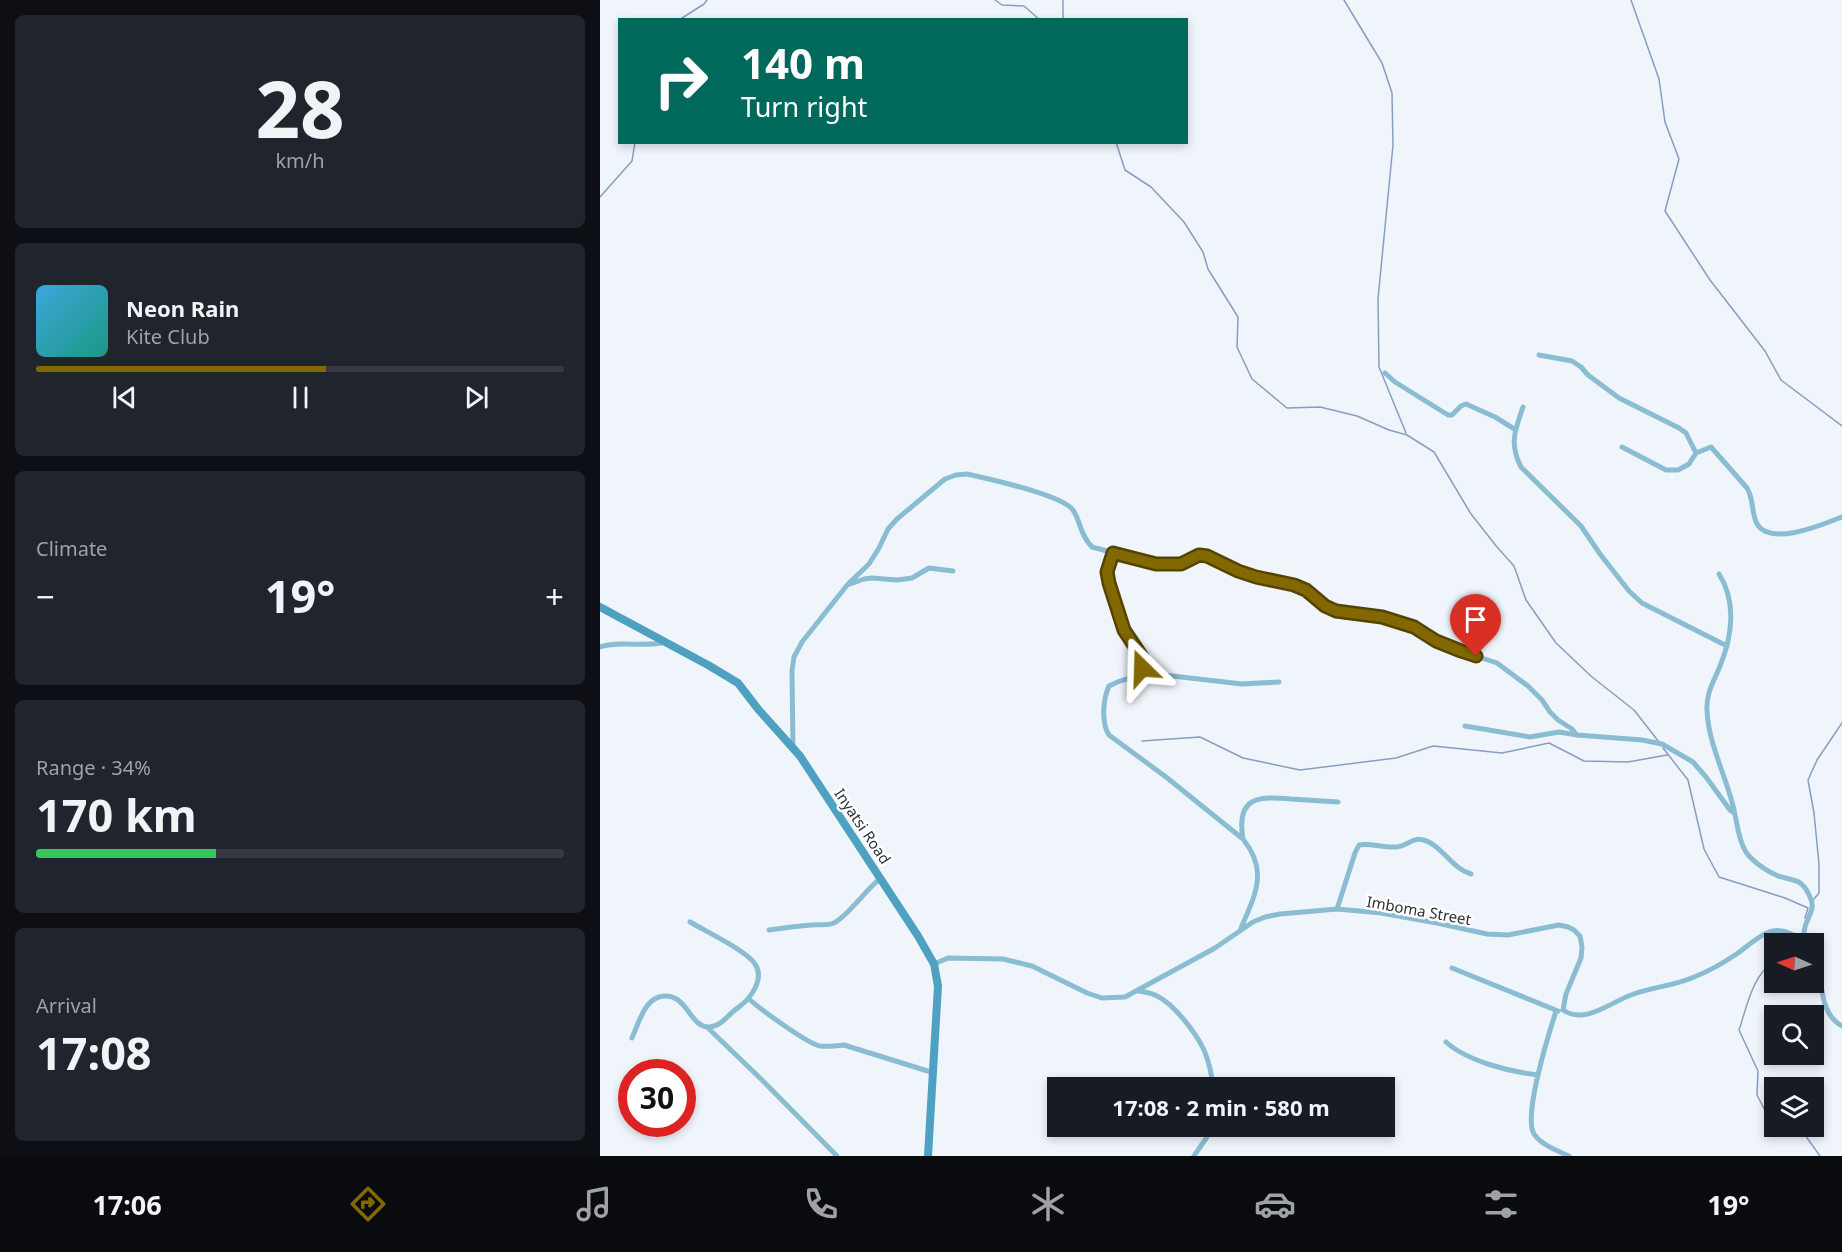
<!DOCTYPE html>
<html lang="en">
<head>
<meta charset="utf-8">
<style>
  :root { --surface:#171b24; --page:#20242c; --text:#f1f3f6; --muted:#9ea1a6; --line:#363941; --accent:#836801 }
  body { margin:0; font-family:"Noto Sans",sans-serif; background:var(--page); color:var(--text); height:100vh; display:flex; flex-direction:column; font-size:22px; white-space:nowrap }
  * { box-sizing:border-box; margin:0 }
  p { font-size:20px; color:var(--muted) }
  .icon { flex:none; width:33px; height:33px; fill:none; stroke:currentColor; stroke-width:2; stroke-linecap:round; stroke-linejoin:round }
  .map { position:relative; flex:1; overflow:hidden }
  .sheet { display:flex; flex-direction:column; gap:15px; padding:15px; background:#0d0f14; width:600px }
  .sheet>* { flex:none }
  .top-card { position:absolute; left:18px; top:18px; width:570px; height:126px; border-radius:0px; box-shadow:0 3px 9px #0003; background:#00695c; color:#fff; overflow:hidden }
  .needle { width:39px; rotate:273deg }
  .buttons { position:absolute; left:1164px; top:933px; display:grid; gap:12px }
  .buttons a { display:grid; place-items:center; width:60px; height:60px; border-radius:0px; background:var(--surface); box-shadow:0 3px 9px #0003; font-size:30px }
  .speed { position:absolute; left:18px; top:1059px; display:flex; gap:12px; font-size:30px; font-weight:700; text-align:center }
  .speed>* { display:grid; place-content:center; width:78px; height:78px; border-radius:50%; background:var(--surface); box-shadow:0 3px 9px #0003; line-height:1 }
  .speed .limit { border:9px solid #d22; background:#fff; color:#111 }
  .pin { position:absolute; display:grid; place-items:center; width:51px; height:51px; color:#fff; margin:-62px -26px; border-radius:50% 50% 50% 0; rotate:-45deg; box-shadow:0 0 6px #0007 }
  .pin .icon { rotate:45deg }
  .me { position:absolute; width:66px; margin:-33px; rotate:338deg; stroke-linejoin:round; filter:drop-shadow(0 0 4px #0008) }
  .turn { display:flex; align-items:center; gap:21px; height:126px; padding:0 24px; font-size:27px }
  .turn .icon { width:78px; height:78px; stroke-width:2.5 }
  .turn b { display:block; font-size:42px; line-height:51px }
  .big { font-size:45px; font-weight:700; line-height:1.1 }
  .sheet .tile { flex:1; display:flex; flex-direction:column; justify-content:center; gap:9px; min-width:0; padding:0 21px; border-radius:9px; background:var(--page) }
  .sheet .dial { align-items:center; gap:0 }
  .dial b { font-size:78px; line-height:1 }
  .song { display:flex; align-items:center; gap:18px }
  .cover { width:72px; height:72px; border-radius:9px; background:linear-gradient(135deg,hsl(200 70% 55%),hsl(170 70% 35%)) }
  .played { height:6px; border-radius:3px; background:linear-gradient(90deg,var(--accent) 55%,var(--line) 55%) }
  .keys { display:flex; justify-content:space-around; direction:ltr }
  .heat { display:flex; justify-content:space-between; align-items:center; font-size:33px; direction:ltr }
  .charge { height:9px; border-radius:4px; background:linear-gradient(90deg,#34c759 34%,var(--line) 0) }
  .trip { position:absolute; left:447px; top:1077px; width:348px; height:60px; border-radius:0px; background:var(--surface); box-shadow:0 3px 9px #0003; font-weight:700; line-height:60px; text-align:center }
  .menu { display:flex; height:96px; justify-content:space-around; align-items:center; background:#090b0e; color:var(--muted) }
  .menu .icon { width:42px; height:42px }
  .menu .active { color:var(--accent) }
  .menu b { font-size:27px; color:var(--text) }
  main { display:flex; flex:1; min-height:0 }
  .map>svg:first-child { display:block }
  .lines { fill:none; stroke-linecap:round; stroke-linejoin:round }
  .stream { stroke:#879ec1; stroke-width:1.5 }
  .street { stroke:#8abdd2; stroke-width:5 }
  .secondary { stroke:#4ea1c0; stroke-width:8 }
  .route-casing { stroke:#554401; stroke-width:15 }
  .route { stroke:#836801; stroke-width:10 }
  .labels { text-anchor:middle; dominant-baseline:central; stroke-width:5; stroke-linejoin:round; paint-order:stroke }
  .street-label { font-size:15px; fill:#2f3134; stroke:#fff }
</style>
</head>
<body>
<main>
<section class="sheet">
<div class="tile dial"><b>28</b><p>km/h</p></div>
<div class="tile">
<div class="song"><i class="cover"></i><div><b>Neon Rain</b><p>Kite Club</p></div></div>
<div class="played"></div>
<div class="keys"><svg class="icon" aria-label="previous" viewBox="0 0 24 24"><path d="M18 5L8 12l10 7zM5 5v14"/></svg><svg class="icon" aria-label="pause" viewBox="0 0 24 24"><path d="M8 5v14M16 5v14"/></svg><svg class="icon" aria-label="next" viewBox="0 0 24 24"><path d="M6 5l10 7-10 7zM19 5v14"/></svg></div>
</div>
<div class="tile"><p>Climate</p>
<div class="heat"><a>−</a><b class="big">19°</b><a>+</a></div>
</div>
<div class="tile"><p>Range · 34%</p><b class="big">170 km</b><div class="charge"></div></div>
<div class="tile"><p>Arrival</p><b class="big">17:08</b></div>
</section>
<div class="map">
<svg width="1242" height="1156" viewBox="0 0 1242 1156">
  <rect width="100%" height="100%" fill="#f0f5fc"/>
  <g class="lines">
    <!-- stream -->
    <path class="stream" d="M395 0 402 5 424 6 440 20
      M744 0 782 63 792 93 793 145 778 299 779 367 806 433
      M1031 0 1059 79 1065 122 1079 159 1065 211 1110 280 1165 351 1181 380 1242 426
      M79 20 104 4 107 0
      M463 20V0
      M516 142 525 170 551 187 584 222 603 252 608 269 638 317 637 347 652 379 687 408 720 407 757 416 789 430 807 435 834 452 871 514 897 547 914 566 926 600 956 643 992 677 1034 710 1059 742
      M0 197 32 161 35 142
      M542 741 600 737 643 758 700 770 796 758 833 746 902 753 949 743 984 761 1028 762 1067 755
      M1063 748 1088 780 1104 849 1119 877 1185 898 1208 908
      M1214 899 1219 893V864L1214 813 1208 780 1217 760 1242 723
      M1205 918 1208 908
      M1174 963C1153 972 1146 1010 1139 1030L1158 1071 1157 1095 1172 1124 1174 1125
      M1180 1126 1205 1135 1220 1156"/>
    <!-- street -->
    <path class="street" d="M939 355 972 361 981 367 988 375 1019 398 1079 428 1086 433 1096 453
      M785 373 795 382 848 415H852L861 406 866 404 895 417 916 430
      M923 407C915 430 909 444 921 467L981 526 1000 554 1029 591 1042 603 1127 646
      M1022 447 1066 470H1078L1089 464 1096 453 1111 447 1147 488C1154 499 1151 512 1157 524 1171 547 1224 524 1242 517
      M513 553 507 572 509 583 524 630 542 657V675
      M1119 574C1137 602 1132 637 1120 666 1114 681 1106 693 1107 710 1108 741 1124 772 1132 802 1137 818 1138 847 1151 858 1158 865 1169 872 1178 876 1194 881 1202 878 1210 897 1216 908 1208 916 1205 927 1204 931 1204 936 1203 941
      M250 584 264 579 272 578 297 580 305 579 312 578 329 568 353 571
      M0 647C21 640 44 648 66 642
      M865 726 930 737 959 732 977 735 1042 740 1062 744 1093 762 1106 777 1130 810 1134 813
      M193 748 192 671 194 657 202 642 248 584 269 564 279 548 288 529 297 519 345 479 356 475 367 474C388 479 461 494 473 510 481 522 479 533 492 547L556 564H581L599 555 607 556 638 571 706 590 725 606 736 611 782 617 814 627 836 641 861 651 897 663 928 686 942 700 950 712 958 720 972 729 977 735
      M643 839C636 797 657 796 691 799 707 800 722 801 738 802
      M737 909 755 853 759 845C771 843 783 848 796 847 811 846 814 831 835 846 847 855 855 869 871 874
      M641 928C655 895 669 871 643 839L566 777 509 735C501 723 503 699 509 686 524 678 539 675 555 674L642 684 679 682
      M169 930C183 928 197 926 211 925 218 924 227 926 234 923 249 915 266 889 281 878
      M1214 948C1220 955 1219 962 1220 970 1221 990 1223 1016 1242 1026
      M334 964 348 958 403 959 432 966 487 993 502 998 525 997 615 948 653 922 665 917 680 914 737 909 781 913 837 923 887 934 908 935 959 925 968 927 974 930 980 936 982 947 981 958 966 994 963 1010
      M852 968 958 1011
      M539 991C544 992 552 993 557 996 574 1004 596 1033 604 1050 609 1062 612 1075 613 1088
      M149 999C160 1009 208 1044 220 1046 228 1047 236 1046 244 1045L334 1073
      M963 1010C985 1025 1011 1002 1031 995 1052 987 1074 986 1094 977 1107 972 1123 963 1135 955 1146 948 1156 937 1169 932 1182 927 1197 936 1207 944
      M956 1011C949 1033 923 1116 934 1134 940 1144 958 1151 969 1156
      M108 1028 161 1079 237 1156
      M32 1038C38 1025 44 1001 59 997 87 989 89 1029 110 1027 122 1026 129 1013 139 1007 151 998 165 979 155 964 147 951 105 931 90 922
      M846 1042C867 1061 910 1072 938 1075
      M594 1156 607 1137 611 1126"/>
    <!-- secondary -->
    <path class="secondary" d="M0 607 108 665 138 683 158 709 200 756 318 936 334 964 338 986 328 1156"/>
  </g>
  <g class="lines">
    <!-- route casing -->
    <g class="route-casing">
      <path id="route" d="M542 668V657L524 630 509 583 507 572 513 553 556 564H581L599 555 607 556 638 571 656 577 694 585 706 590 725 606 736 611 782 617 814 627 836 641 861 651 876 656"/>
    </g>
    <!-- route -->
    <use href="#route" class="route"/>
  </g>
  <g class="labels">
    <!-- street labels -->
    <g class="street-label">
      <text transform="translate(263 826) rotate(56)">Inyatsi Road</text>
      <text transform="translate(819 910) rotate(10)">Imboma Street</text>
    </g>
  </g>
</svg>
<div class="buttons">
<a><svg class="needle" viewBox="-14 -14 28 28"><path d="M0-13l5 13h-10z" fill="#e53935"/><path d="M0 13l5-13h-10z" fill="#9ea1a6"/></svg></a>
<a><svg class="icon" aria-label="search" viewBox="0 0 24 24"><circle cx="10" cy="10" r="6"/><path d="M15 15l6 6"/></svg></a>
<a><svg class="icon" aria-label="layers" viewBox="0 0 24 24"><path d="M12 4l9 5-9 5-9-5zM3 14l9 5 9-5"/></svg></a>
</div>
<div class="speed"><div class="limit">30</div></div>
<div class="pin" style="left:876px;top:656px;background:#d93025"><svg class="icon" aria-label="arrive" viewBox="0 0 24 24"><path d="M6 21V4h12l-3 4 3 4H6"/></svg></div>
<svg class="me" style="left:542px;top:668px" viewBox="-20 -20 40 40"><path d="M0-17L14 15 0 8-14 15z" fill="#836801" stroke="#fff" stroke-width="4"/></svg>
<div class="trip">17:08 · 2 min · 580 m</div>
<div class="top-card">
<div class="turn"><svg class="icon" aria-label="right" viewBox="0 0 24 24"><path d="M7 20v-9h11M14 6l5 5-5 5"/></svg><div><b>140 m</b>Turn right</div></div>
</div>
</div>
</main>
<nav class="menu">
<b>17:06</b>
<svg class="icon active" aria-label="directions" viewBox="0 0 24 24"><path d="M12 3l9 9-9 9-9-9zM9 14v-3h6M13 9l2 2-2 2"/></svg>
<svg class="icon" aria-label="music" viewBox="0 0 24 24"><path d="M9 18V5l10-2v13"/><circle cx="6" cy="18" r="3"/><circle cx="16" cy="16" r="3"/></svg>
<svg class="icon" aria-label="phone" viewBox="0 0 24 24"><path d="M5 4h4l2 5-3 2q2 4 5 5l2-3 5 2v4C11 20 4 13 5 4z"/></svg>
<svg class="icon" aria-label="climate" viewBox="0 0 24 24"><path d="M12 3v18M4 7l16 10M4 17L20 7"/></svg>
<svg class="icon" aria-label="car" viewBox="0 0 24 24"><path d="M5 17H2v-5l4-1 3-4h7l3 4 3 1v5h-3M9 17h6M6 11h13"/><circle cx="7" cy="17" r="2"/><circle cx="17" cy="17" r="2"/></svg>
<svg class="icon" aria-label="filters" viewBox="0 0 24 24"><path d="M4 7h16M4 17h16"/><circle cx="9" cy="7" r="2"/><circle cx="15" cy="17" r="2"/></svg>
<b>19°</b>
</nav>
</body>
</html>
